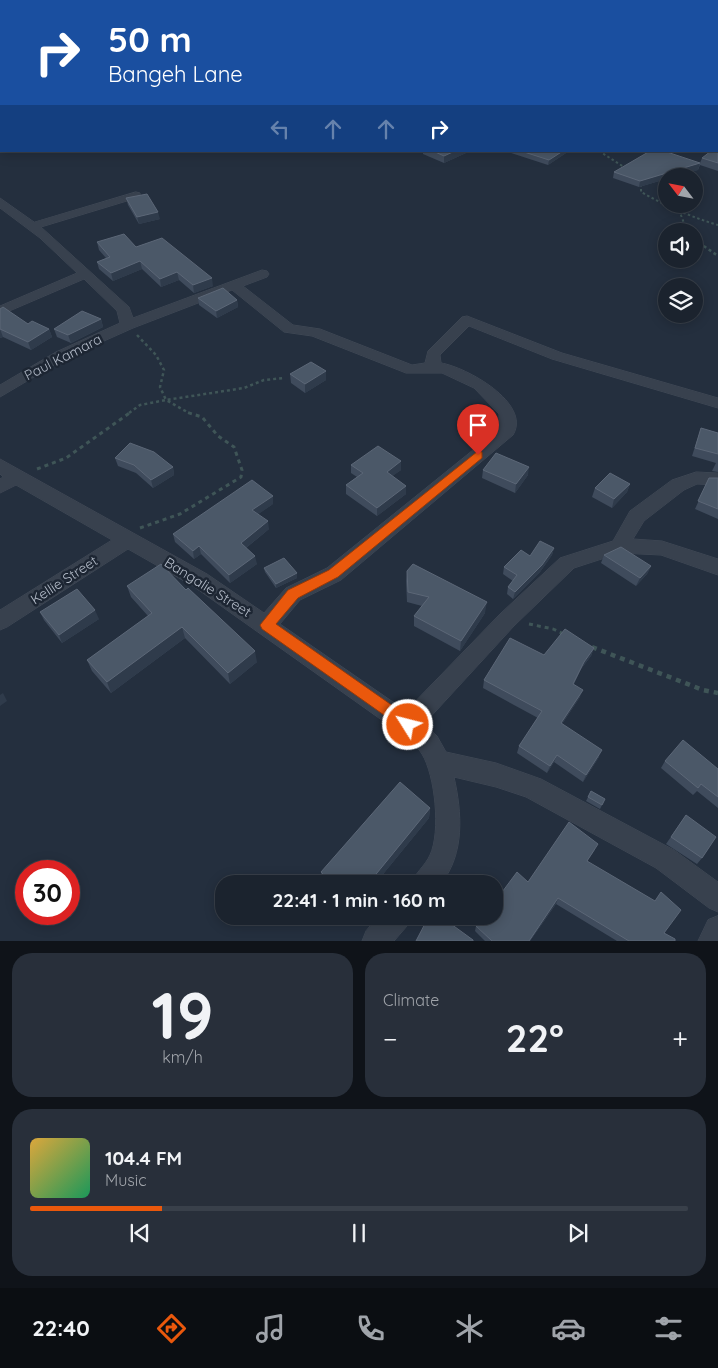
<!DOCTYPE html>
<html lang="en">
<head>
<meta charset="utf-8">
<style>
  :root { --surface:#1b232e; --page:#282f3a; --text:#f1f3f6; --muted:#a0a4aa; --line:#39404a; --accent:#ea580c }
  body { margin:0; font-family:Quicksand,sans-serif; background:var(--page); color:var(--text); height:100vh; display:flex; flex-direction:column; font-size:19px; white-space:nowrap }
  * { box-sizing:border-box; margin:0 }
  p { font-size:16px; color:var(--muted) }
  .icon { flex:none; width:28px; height:28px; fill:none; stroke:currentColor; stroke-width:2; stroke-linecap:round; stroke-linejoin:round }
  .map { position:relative; height:941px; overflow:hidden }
  .panel { display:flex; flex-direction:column; gap:12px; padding:12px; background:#0f1319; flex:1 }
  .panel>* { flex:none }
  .banner { position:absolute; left:0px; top:0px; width:719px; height:152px; box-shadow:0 2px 12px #0003,0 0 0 1px var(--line); background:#1a4fa0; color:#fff; overflow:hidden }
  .needle { width:32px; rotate:302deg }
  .buttons { position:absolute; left:658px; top:168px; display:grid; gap:10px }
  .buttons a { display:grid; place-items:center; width:45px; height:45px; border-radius:50%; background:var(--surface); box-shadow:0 2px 12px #0003,0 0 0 1px var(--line); font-size:25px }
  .speed { position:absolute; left:15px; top:860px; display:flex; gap:10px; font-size:25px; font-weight:700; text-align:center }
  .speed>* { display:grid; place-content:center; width:65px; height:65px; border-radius:50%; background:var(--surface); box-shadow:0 2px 12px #0003,0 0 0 1px var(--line); line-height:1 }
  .speed .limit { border:8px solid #d22; background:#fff; color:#111 }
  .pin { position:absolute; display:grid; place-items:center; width:42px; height:42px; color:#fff; margin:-51px -21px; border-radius:50% 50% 50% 0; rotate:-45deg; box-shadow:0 0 5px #0007 }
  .pin .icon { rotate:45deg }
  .me { position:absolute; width:55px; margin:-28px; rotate:306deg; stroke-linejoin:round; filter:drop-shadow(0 0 4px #0008) }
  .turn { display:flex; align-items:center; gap:18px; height:105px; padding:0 25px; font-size:22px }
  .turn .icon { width:65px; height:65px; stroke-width:2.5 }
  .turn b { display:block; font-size:35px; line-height:42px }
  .lanes { display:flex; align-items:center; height:48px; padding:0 25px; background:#0003; justify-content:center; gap:25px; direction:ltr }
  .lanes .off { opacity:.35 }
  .big { font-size:38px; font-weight:800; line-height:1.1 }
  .panel .tile { flex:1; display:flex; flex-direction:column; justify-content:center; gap:8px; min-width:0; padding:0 18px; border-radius:20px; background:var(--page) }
  .panel .dial { align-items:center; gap:0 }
  .dial b { font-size:65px; line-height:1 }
  .song { display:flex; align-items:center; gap:15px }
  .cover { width:60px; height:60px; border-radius:8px; background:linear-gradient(135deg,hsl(40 70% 55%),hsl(150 70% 35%)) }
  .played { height:5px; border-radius:2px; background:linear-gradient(90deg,var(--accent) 20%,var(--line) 20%) }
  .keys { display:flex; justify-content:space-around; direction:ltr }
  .heat { display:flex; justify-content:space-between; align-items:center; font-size:28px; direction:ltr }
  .panel .tiles { flex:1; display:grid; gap:12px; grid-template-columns:1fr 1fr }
  .tile:last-child { grid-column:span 2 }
  .trip { position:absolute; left:215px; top:875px; width:288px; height:50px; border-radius:20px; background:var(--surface); box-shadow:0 2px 12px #0003,0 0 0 1px var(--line); font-weight:800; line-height:50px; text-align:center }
  .menu { display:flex; height:80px; justify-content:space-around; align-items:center; background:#0b0e12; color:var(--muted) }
  .menu .icon { width:35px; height:35px }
  .menu .on { color:var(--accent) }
  .menu b { font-size:22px; color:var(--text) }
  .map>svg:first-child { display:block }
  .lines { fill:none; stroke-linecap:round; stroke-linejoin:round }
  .lane-casing { stroke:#414a57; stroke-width:10 }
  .street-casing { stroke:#414a57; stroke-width:1 }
  .path-far4 { stroke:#3f5557; stroke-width:1; stroke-dasharray:2 2; stroke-linecap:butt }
  .path-far3 { stroke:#3f5557; stroke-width:2; stroke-dasharray:2.5 2.5; stroke-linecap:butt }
  .path-far2 { stroke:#3f5557; stroke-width:2.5; stroke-dasharray:3 3; stroke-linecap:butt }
  .path-far1 { stroke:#3f5557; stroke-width:3; stroke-dasharray:4 4; stroke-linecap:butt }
  .path { stroke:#3f5557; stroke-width:4.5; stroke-dasharray:5 5; stroke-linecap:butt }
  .lane { stroke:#38414e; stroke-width:9 }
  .street { fill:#38414e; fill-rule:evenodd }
  .wall { fill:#3f4b5c }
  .shaded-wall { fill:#2f3b4b }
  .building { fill:#4b5868; stroke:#5c6777 }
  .route { fill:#ea580c; stroke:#983908 }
  .labels { text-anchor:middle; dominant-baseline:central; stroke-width:5; stroke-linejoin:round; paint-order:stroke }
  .street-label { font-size:14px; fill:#b4bcc9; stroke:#1d2633 }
</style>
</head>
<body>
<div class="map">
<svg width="718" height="941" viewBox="0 0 718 941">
  <rect width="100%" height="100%" fill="#242f3e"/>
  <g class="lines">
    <!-- lane casing -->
    <g class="lane-casing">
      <path id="lane" d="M366 0 372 1"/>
    </g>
    <!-- street casing -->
    <g class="street-casing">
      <path id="street" d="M630 0H650L651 1H631Z
        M0 134H1V140H0Z
        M136 192 140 193V197L41 227 129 307 133 318 262 270 267 271 269 274 267 277 243 286 293 325 320 329 412 365 425 363 428 351 462 317 467 316 562 353 718 398V408L552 359 469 326 440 355 441 363C466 367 532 403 513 435L341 580 300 600 280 624 406 711 500 614 560 558 613 541 630 511 672 480 696 472 718 473V485L697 484 684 490 644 521 633 539 662 541 718 559V575L661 555 620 553 574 568 514 626 424 724 437 736 446 752 496 763 541 779 674 850 718 882V912L709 908 656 868 526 797 496 787 454 777C462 813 465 853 441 884H411C415 873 425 866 430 855 441 832 435 775 422 754 417 746 407 739 400 733L193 586 128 549 7 627 0 630V610L112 540 16 485 0 493V479L3 477 0 474V459L207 574 264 613 286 588 327 568 499 429V414L474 388 442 373H406L312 336 284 332 232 290 133 328 66 358 0 397V385L56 352 120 323 117 311 84 279 0 315V306L77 273 40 238 0 208V198L34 222Z
        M379 916H410L407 926 394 941H362L366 931Z
        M718 916V941H698L708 920Z"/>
    </g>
    <!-- path-far4 -->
    <path class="path-far4" d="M250 0 253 1"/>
    <!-- path-far3 -->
    <path class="path-far3" d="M599 151 627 169
      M641 184V192C666 206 691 217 718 225
      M679 210 687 231"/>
    <!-- path-far2 -->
    <path class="path-far2" d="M694 239 718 256
      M137 335 156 355 164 370 160 387 166 400 244 388 264 380 285 378
      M129 413 140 405 166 400 189 413"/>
    <!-- path-far1 -->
    <path class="path-far1" d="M37 469 66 458 131 412
      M140 528 180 514 241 477 242 470 234 447 218 436 202 417 186 412
      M529 624 553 629 566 635"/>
    <!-- path -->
    <path class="path" d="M592 647 703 690 718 693"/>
    <!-- lane -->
    <use href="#lane" class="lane"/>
    <!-- street -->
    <use href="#street" class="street"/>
  </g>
  <!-- wall -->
  <path class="wall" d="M161 0H215L211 1H168Z
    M718 146V171L700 165 698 170 666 176V179L639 187 613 178 614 172 700 163 702 158Z
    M423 151H466V153L444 163 423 154Z
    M505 151H569L548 165Z
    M126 198 160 219 139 224 128 205Z
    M97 242 136 247 213 286 194 293 179 280 161 287 142 269 113 281 99 269 97 262 106 258 99 250Z
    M198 298 237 300 238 307 217 318 199 305Z
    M0 309 28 324 49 329 52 337 31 350 3 337 0 338Z
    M101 319 103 327 71 343 57 337 54 329Z
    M290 374 326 380 305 393 291 383Z
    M701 428 718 433V472L712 471 716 463 692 456Z
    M115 458 173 467 174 475 153 488 136 473 118 466Z
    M401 461V470L392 476 406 486V494L377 516 346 494V485L357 477 351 473V465Z
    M483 470 528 475 515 493 482 478Z
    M709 478H718V519L695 509Z
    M630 484 627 492 612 508 592 497 595 488Z
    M273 504 258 514 269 529 246 548 257 564 230 583 201 554 194 559 175 542 173 534Z
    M554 548 552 555 540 572 513 599 507 594 508 587 513 581 503 574 504 567Z
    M604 555 651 566 647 574 636 586 601 563Z
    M264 568 297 573V578L276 588 265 572Z
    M407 571 485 613 460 651 414 626V616L422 606 407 602 406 581Z
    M127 586 257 662 230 684 185 638 111 693 92 671 87 660 148 616 131 597Z
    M40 612 99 619 62 643 44 620Z
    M594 648 591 656 581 669 574 684 580 697 562 724 599 757 583 782 554 762 547 773 517 753 519 746 538 718 483 688 484 680 544 655Z
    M665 761 718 769V808L697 791 693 795 661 768Z
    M591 791 605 799 600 809 586 801Z
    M430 808 429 818 375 884H324L322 881 321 872Z
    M686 815 702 858 697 864 666 844Z
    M595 850 587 861 664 933 675 941H617L556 904 530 941H485L475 931 476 926 528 882Z"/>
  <!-- shaded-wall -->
  <path class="shaded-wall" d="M198 0H215L211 1H195Z
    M540 0H550L547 1H537Z
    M455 151H466V153L444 163V156Z
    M563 151H569L548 165 549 160Z
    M700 163 698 170 676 176H666V179L639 187 640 181Z
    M158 212 160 219 139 224 137 217Z
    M140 261 142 269 113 281 111 273Z
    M177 272 179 280 161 287 160 279Z
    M212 278 213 286 194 293 193 285Z
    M237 300 238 307 217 318 216 311Z
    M101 319 103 327 71 343 68 335Z
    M0 329 3 337 0 338Z
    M49 329 52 337 31 350 28 342Z
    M326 371V380L305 393V384Z
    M401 461V470L386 481 387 472Z
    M173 467 174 475 153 488 151 480Z
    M529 467 528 475 515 493 516 484Z
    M630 484 627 492 612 508 614 499Z
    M406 486V494L377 516V508Z
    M273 496V504L253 518 252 510Z
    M268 521 269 529 242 551 241 543Z
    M199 546 201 554 194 559 193 551Z
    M554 548 552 555 540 572 513 599 515 592Z
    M255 556 257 564 230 583 229 575Z
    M651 566 647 574 636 586 640 578Z
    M297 573V578L276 588V584Z
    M487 602 485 613 460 651 461 641Z
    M95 610 99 619 62 643 59 635Z
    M182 627 185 638 111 693 107 682Z
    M594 648 591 656 581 669 570 692 573 684 584 662Z
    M255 651 257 662 230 684 228 673Z
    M583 690 580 697 558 730 561 723Z
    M3 693 7 701 0 706V695Z
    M602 750 599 757 583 782 586 775Z
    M557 755 554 762 547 773 550 766Z
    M430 808 429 818 375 884H368Z
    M558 898 556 904 530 941H529Z"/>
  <!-- building -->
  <path class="building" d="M510 0H540L537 1H507Z
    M1 65V127H0V66Z
    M718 146V163L702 158 711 151H718Z
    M433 151H455L444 156Z
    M521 151H563L549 160Z
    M650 151H664L700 163 640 181 614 172Z
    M147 194 158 212 137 217 126 198Z
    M124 234 136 247 162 238 212 278 193 285 177 272 160 279 140 261 111 273 97 262 110 257 97 242Z
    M223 288 237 300 216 311 198 298Z
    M3 307 28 324 32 321 49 329 28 342 0 329V309Z
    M82 311 101 319 68 335 54 329Z
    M311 362 326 371 305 384 290 374Z
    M701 428 718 433V454L695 448Z
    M130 443 154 452 173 467 151 480 134 465 115 458Z
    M378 446 401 461 387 472 406 486 377 508 346 485 363 473 351 465Z
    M496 453 529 467 516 484 483 470Z
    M610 473 630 484 614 499 595 488Z
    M709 478H718V509L698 501Z
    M252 480 273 496 252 510 268 521 241 543 255 556 229 575 199 546 193 551 173 534Z
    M540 541 554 548 542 565 515 592 508 587 517 575 504 567 521 550 530 556Z
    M621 547 651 566 640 578 604 555Z
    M284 558 297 573 276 584 264 568Z
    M161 564 186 590 188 588 255 651 228 673 182 627 107 682 87 660 152 613 127 586Z
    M413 564 487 602 461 641 414 616 429 597 408 592 407 571Z
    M77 589 95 610 59 635 40 612Z
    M565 629 594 648 584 662 573 684 583 690 561 723 602 750 586 775 557 755 550 766 519 746 542 711 484 680 510 638 544 655Z
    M683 740 718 769V797L701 784 698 788 665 761Z
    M400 782 430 808 368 884H333L321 872Z
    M591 791 605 799 602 805 588 797Z
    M686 815 716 837 702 858 671 837Z
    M569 822 598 844 587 861 655 901 661 892 681 910 664 933 675 939V941H629L558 898 529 941H492L476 926 484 916H494V903L517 872 528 882Z
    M429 916H440L473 940V941H416Z"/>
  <!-- route -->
  <path class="route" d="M478 451 482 452V458L338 577 298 598 276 624 413 720 415 725 413 730 408 732 262 629 260 625 288 590 329 570Z"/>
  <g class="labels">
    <!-- street labels -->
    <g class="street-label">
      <text transform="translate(63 357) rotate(-27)">Paul Kamara</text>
      <text transform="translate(64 580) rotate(-33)">Kellie Street</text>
      <text transform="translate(208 587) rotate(32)">Bangalie Street</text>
    </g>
  </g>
</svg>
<div class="buttons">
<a><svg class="needle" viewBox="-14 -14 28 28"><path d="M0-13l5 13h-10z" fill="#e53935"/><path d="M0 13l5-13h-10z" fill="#a0a4aa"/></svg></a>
<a><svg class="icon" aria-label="sound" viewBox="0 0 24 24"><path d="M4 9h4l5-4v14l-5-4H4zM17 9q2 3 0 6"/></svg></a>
<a><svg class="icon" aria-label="layers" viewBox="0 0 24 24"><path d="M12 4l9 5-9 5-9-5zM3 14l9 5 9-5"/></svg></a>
</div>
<div class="speed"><div class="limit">30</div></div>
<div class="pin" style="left:478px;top:455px;background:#d93025"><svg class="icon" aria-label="arrive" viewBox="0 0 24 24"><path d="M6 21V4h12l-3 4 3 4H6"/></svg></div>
<svg class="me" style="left:408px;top:725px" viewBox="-20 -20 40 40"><circle r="17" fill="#ea580c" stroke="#fff" stroke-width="3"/><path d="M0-11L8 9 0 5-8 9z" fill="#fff"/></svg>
<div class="trip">22:41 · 1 min · 160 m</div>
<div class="banner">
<div class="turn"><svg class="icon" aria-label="right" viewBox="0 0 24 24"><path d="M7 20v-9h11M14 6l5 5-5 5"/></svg><div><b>50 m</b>Bangeh Lane</div></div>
<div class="lanes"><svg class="icon off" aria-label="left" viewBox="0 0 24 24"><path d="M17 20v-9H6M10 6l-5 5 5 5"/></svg><svg class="icon off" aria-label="ahead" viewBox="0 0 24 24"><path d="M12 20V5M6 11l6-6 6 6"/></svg><svg class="icon off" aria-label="ahead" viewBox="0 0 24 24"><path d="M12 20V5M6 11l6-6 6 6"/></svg><svg class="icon" aria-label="right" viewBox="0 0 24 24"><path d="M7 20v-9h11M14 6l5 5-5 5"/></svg></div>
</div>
</div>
<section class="panel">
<div class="tiles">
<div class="tile dial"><b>19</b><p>km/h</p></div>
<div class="tile"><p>Climate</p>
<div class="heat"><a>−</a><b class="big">22°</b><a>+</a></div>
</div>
<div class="tile">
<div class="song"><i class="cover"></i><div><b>104.4 FM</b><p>Music</p></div></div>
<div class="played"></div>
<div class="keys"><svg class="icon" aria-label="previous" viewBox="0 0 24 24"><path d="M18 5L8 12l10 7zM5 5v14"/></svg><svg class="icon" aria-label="pause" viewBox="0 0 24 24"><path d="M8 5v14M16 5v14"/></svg><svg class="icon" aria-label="next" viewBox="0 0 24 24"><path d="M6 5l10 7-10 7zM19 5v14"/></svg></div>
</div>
</div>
</section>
<nav class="menu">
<b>22:40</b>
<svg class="icon on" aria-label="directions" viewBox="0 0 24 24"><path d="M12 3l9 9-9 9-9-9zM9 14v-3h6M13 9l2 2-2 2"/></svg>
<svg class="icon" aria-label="music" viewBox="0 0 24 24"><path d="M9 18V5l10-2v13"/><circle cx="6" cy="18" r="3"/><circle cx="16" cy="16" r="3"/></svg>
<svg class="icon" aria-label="phone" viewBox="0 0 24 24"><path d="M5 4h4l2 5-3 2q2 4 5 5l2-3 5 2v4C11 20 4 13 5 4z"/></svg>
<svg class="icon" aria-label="climate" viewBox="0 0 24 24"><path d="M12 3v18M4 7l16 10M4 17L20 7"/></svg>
<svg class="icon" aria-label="car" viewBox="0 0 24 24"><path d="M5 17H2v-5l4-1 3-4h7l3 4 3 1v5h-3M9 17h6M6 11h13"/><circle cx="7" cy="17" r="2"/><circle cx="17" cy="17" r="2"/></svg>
<svg class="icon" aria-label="filters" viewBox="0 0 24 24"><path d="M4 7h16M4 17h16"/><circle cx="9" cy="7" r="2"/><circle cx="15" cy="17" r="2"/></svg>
</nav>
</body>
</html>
